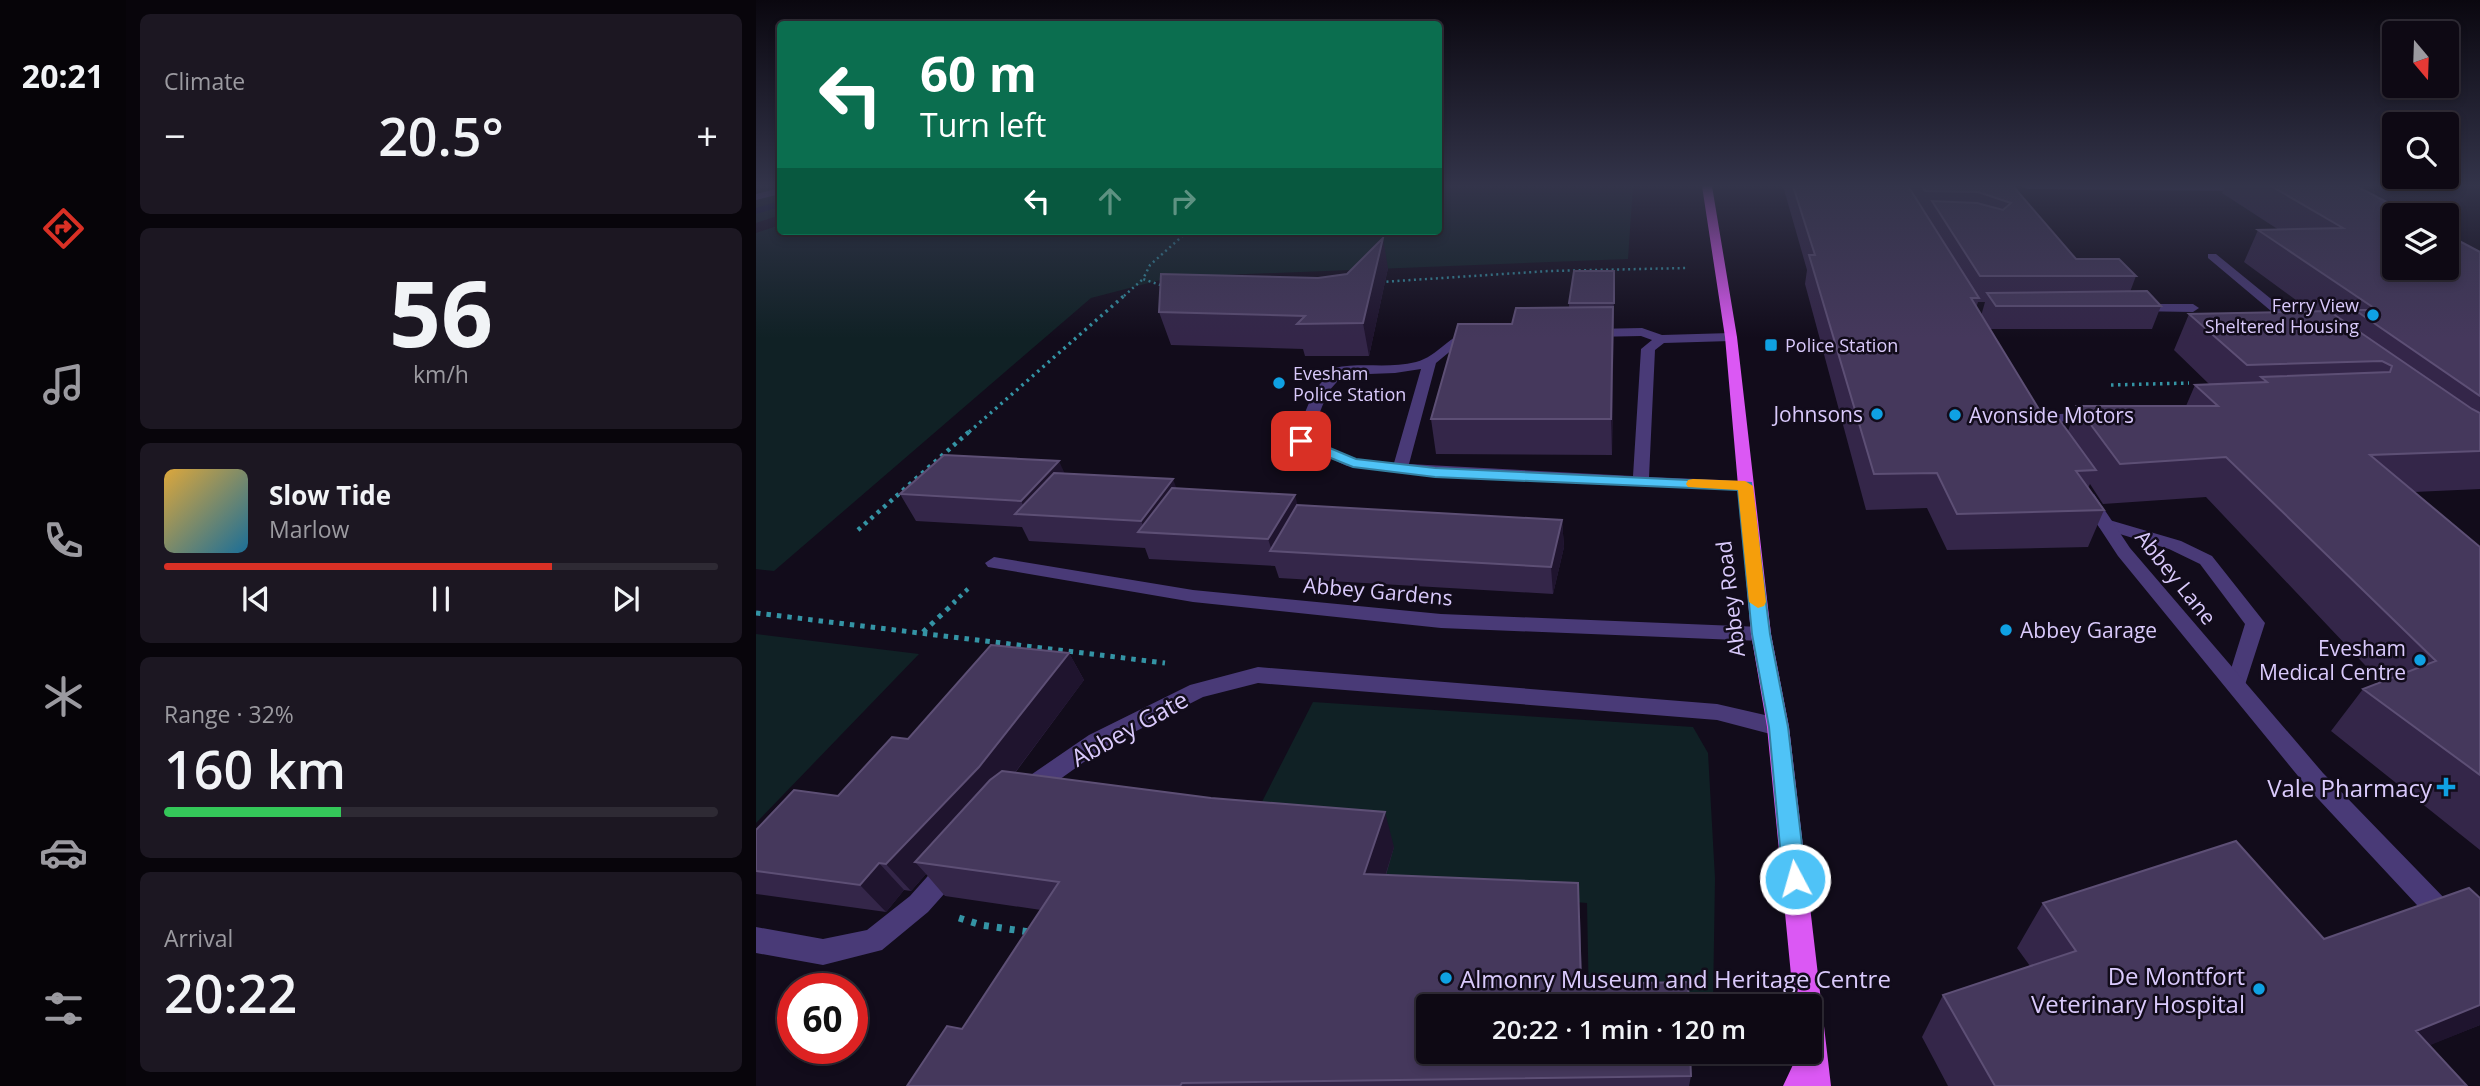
<!DOCTYPE html>
<html lang="en">
<head>
<meta charset="utf-8">
<style>
  :root { --surface:#0e0914; --page:#1c1722; --text:#f1f3f6; --muted:#9b9aa0; --line:#2e2a34; --accent:#d93025 }
  body { margin:0; font-family:"Open Sans",sans-serif; background:var(--page); color:var(--text); height:100vh; display:flex; flex-direction:column; font-size:26px; white-space:nowrap }
  * { box-sizing:border-box; margin:0 }
  p { font-size:23px; color:var(--muted) }
  .icon { flex:none; width:38px; height:38px; fill:none; stroke:currentColor; stroke-width:2; stroke-linecap:round; stroke-linejoin:round }
  .map { position:relative; flex:1; overflow:hidden }
  .panel { display:flex; flex-direction:column; gap:14px; padding:14px; background:#08050b; width:630px }
  .panel>* { flex:none }
  .guide { position:absolute; left:21px; top:21px; width:665px; height:214px; border-radius:7px; box-shadow:0 4px 10px #0003,0 0 0 2px var(--line); background:#0b6e4f; color:#fff; overflow:hidden }
  .needle { width:46px; rotate:161deg }
  .controls { position:absolute; left:1626px; top:21px; display:grid; gap:14px }
  .controls a { display:grid; place-items:center; width:77px; height:77px; border-radius:7px; background:var(--surface); box-shadow:0 4px 10px #0003,0 0 0 2px var(--line); font-size:35px }
  .speed { position:absolute; left:21px; top:973px; display:flex; gap:14px; font-size:35px; font-weight:700; text-align:center }
  .speed>* { display:grid; place-content:center; width:91px; height:91px; border-radius:50%; background:var(--surface); box-shadow:0 4px 10px #0003,0 0 0 2px var(--line); line-height:1 }
  .speed .limit { border:10px solid #d22; background:#fff; color:#111 }
  .pin { position:absolute; display:grid; place-items:center; width:60px; height:60px; color:#fff; margin:-30px; border-radius:14px; box-shadow:0 4px 10px #0006 }
  .me { position:absolute; width:77px; margin:-38px; rotate:354deg; stroke-linejoin:round; filter:drop-shadow(0 0 5px #0008) }
  .turn { display:flex; align-items:center; gap:24px; height:147px; padding:0 28px; font-size:32px }
  .turn .icon { width:91px; height:91px; stroke-width:2.5 }
  .turn b { display:block; font-size:49px; line-height:60px }
  .lanes { display:flex; align-items:center; height:66px; padding:0 28px; background:#0003; justify-content:center; gap:35px; direction:ltr }
  .lanes .off { opacity:.35 }
  .big { font-size:52px; font-weight:600; line-height:1.1 }
  .panel .card { flex:1; display:flex; flex-direction:column; justify-content:center; gap:10px; min-width:0; padding:0 24px; border-radius:10px; background:var(--page) }
  .panel .dial { align-items:center; gap:0 }
  .dial b { font-size:91px; line-height:1 }
  .song { display:flex; align-items:center; gap:21px }
  .cover { width:84px; height:84px; border-radius:10px; background:linear-gradient(135deg,hsl(40 70% 55%),hsl(200 70% 35%)) }
  .played { height:7px; border-radius:4px; background:linear-gradient(90deg,var(--accent) 70%,var(--line) 70%) }
  .keys { display:flex; justify-content:space-around; direction:ltr }
  .heat { display:flex; justify-content:space-between; align-items:center; font-size:38px; direction:ltr }
  .charge { height:10px; border-radius:5px; background:linear-gradient(90deg,#34c759 32%,var(--line) 0) }
  .trip { position:absolute; left:660px; top:994px; width:406px; height:70px; border-radius:7px; background:var(--surface); box-shadow:0 4px 10px #0003,0 0 0 2px var(--line); font-weight:600; line-height:70px; text-align:center }
  main { display:flex; flex:1; min-height:0 }
  .tab-bar { display:flex; flex-direction:column; width:126px; justify-content:space-around; align-items:center; background:#060408; color:var(--muted) }
  .tab-bar .icon { width:49px; height:49px }
  .tab-bar .current { color:var(--accent) }
  .tab-bar b { font-size:32px; color:var(--text) }
  .map>svg:first-child { display:block }
  .green { fill:#102125 }
  .lines { fill:none; stroke-linecap:round; stroke-linejoin:round }
  .stream { fill:#0b1235; fill-rule:evenodd }
  .path-far4 { stroke:#3494a5; stroke-width:2.5; stroke-dasharray:2 3.5; stroke-linecap:butt }
  .path-far3 { stroke:#3494a5; stroke-width:3.5; stroke-dasharray:2.5 4.5; stroke-linecap:butt }
  .path-far2 { stroke:#3494a5; stroke-width:4.5; stroke-dasharray:3.5 5; stroke-linecap:butt }
  .path-far1 { stroke:#3494a5; stroke-width:5; stroke-dasharray:4.5 6; stroke-linecap:butt }
  .path { stroke:#3494a5; stroke-width:7; stroke-dasharray:5 8; stroke-linecap:butt }
  .service { fill:#493a77; fill-rule:evenodd }
  .minor { fill:#493a77; fill-rule:evenodd }
  .primary { fill:#db58f4; fill-rule:evenodd }
  .wall { fill:#342649; fill-rule:evenodd }
  .shaded-wall { fill:#1f142e }
  .building { fill:#45385c; stroke:#5d4f75; stroke-width:2 }
  .route { fill:#4fc3f7; stroke:#337fa1; stroke-width:2 }
  .slow { fill:#f59e0b }
  .poi-dot { fill:#0fa1e3; stroke:#120c1b; stroke-width:2.5 }
  .labels { text-anchor:middle; dominant-baseline:central; stroke-width:5; stroke-linejoin:round; paint-order:stroke }
  .far-poi-label { font-size:18px; fill:#dacafc; stroke:#120c1b; text-anchor:start }
  .poi-label { font-size:21px; fill:#dacafc; stroke:#120c1b; text-anchor:end }
  .street-label { font-size:21px; fill:#dacafc; stroke:#120c1b }
  .near-street-label { font-size:24px; fill:#dacafc; stroke:#120c1b }
  .near-poi-label { font-size:24px; fill:#dacafc; stroke:#120c1b; text-anchor:end }
</style>
</head>
<body>
<main>
<nav class="tab-bar">
<b>20:21</b>
<svg class="icon current" aria-label="directions" viewBox="0 0 24 24"><path d="M12 3l9 9-9 9-9-9zM9 14v-3h6M13 9l2 2-2 2"/></svg>
<svg class="icon" aria-label="music" viewBox="0 0 24 24"><path d="M9 18V5l10-2v13"/><circle cx="6" cy="18" r="3"/><circle cx="16" cy="16" r="3"/></svg>
<svg class="icon" aria-label="phone" viewBox="0 0 24 24"><path d="M5 4h4l2 5-3 2q2 4 5 5l2-3 5 2v4C11 20 4 13 5 4z"/></svg>
<svg class="icon" aria-label="climate" viewBox="0 0 24 24"><path d="M12 3v18M4 7l16 10M4 17L20 7"/></svg>
<svg class="icon" aria-label="car" viewBox="0 0 24 24"><path d="M5 17H2v-5l4-1 3-4h7l3 4 3 1v5h-3M9 17h6M6 11h13"/><circle cx="7" cy="17" r="2"/><circle cx="17" cy="17" r="2"/></svg>
<svg class="icon" aria-label="filters" viewBox="0 0 24 24"><path d="M4 7h16M4 17h16"/><circle cx="9" cy="7" r="2"/><circle cx="15" cy="17" r="2"/></svg>
</nav>
<section class="panel">
<div class="card"><p>Climate</p>
<div class="heat"><a>−</a><b class="big">20.5°</b><a>+</a></div>
</div>
<div class="card dial"><b>56</b><p>km/h</p></div>
<div class="card">
<div class="song"><i class="cover"></i><div><b>Slow Tide</b><p>Marlow</p></div></div>
<div class="played"></div>
<div class="keys"><svg class="icon" aria-label="previous" viewBox="0 0 24 24"><path d="M18 5L8 12l10 7zM5 5v14"/></svg><svg class="icon" aria-label="pause" viewBox="0 0 24 24"><path d="M8 5v14M16 5v14"/></svg><svg class="icon" aria-label="next" viewBox="0 0 24 24"><path d="M6 5l10 7-10 7zM19 5v14"/></svg></div>
</div>
<div class="card"><p>Range · 32%</p><b class="big">160 km</b><div class="charge"></div></div>
<div class="card"><p>Arrival</p><b class="big">20:22</b></div>
</section>
<div class="map">
<svg width="1724" height="1086" viewBox="0 0 1724 1086">
  <rect width="100%" height="100%" fill="#120c1b"/>
  <!-- green -->
  <path class="green" d="M0 186H24V215L0 223Z
    M683 186H877L872 259 416 277 335 298 18 571 0 569V233L24 225V231H682Z
    M0 634 163 654 0 823Z
    M557 702 937 727 952 753 959 878 957 1002 833 1006 831 903 469 874Z"/>
  <g class="lines">
    <!-- stream -->
    <path class="stream" d="M24 201V207L0 214V208Z"/>
    <!-- path-far4 -->
    <path class="path-far4" d="M625 282 793 271 930 268
      M410 287 387 279 394 265 432 231
      M368 296 387 279"/>
    <!-- path-far3 -->
    <path class="path-far3" d="M1355 385 1433 383
      M213 432 370 294"/>
    <!-- path-far2 -->
    <path class="path-far2" d="M102 530 215 430
      M197 603 214 587"/>
    <!-- path-far1 -->
    <path class="path-far1" d="M0 613 409 663
      M167 632 199 602"/>
    <!-- path -->
    <path class="path" d="M203 918 225 925 273 932"/>
    <!-- service -->
    <path class="service" d="M1266 186H1493L1496 188 1491 191 1271 189Z
      M24 188V194L0 200V194Z
      M1452 254H1460L1547 325V331H1539L1452 258Z
      M1381 304H1437L1443 308 1437 312 1377 311 1375 308Z
      M886 328 906 335 975 333 981 337 975 341 908 343 899 350 893 477 989 481 997 486 995 489 679 477 591 466 537 441 558 391 578 368C605 362 633 369 660 362 683 356 693 334 717 330L723 334 703 344 680 363 653 464 877 476 885 349 896 340 885 336 836 337 830 333 836 329ZM665 369 638 463 600 459 553 439 572 392 587 375 639 373Z
      M1341 411 1348 415 1346 418 1280 424 1273 420 1280 416Z
      M1350 519 1425 541 1456 556 1509 623 1487 691 1480 693 1473 691 1470 685 1489 624 1444 564 1413 549 1344 528 1341 524 1344 520Z
      M502 667 961 704 1022 718 1030 721 1033 727 1030 733 1022 736 961 720 502 683 447 697 349 747 279 797 271 800 263 797 260 790 263 783 333 735 434 685Z
      M196 856 205 859 208 867 205 875 172 912 126 950 67 965 0 953V927L67 939 111 930 154 896 187 859Z"/>
    <!-- minor -->
    <path class="minor" d="M1332 493 1338 494 1374 548 1567 773 1724 935V967L1715 963 1551 787 1362 556 1324 498Z
      M238 557 437 590 685 614 1005 627 1012 629 1015 634 1012 639 1005 641 685 628 437 602 232 567 229 563Z"/>
    <!-- primary -->
    <path class="primary" d="M946 186H956L981 337 1015 634 1033 727 1075 1086H1027L1043 1052H1054V1006H1038L1011 727 995 634 969 337Z"/>
  </g>
  <!-- wall -->
  <path class="wall" d="M1027 186H1257L1320 259 1380 276 1374 292 1405 306 1396 329H1234L1284 411 1312 431 1321 406H1430L1439 385H1454L1418 350 1433 314 1555 311 1488 262 1502 230H1523L1466 193 1469 186H1600L1724 252V489L1658 492 1724 547V850L1575 731 1607 689 1625 682 1450 497 1347 504 1334 484 1332 488 1348 510 1332 547 1191 550 1171 508 1110 510 1049 284 1051 270ZM1222 302H1229L1225 316 1220 308Z
    M632 268 613 356H549L547 349 415 345 403 312 562 278Z
    M858 293 856 455 680 454 675 419 756 324 813 307V303Z
    M309 473 542 505 806 520 808 547 797 594 523 578 519 566 393 559 389 548 273 541 266 527 160 521 144 494Z
    M313 653 328 680 259 773 638 847 630 875 824 917 826 984 935 1076 933 1086H151L206 1029 285 910 189 896 170 874 155 891 148 890 130 912 0 894V830L82 796 152 739Z
    M1724 898V1025L1673 1045 1711 1086H1192L1166 1037 1187 995 1274 966 1261 948 1287 903 1568 939Z"/>
  <!-- shaded-wall -->
  <path class="shaded-wall" d="M627 238 632 268 613 356 607 323Z
    M857 307V339L856 455 855 419Z
    M303 461 315 487 272 515 265 501Z
    M417 479 427 506 390 532 385 521Z
    M539 495 546 522 516 551 512 539Z
    M806 520 808 547 797 594 795 567Z
    M313 653 328 680 242 795 159 862 170 874 155 891 130 864Z
    M629 812 638 847 619 909 608 874Z
    M123 863 148 890 130 912 104 885Z
    M1724 1005V1025L1608 1072 1660 1031Z"/>
  <!-- building -->
  <path class="building" d="M1037 186H1152L1223 298H1215L1284 411H1297L1340 470 1320 471 1348 510 1201 514 1181 473 1118 474 1053 255H1059Z
    M1166 186H1257L1320 259H1363L1380 276H1224L1176 201 1221 203 1247 210 1255 203 1222 192 1169 191Z
    M1515 186H1600L1656 215H1638V268H1690V234L1724 252V396L1599 310H1621L1502 230 1587 228Z
    M627 238 607 323 541 324 549 316 403 312 405 274 562 278 591 274Z
    M818 271H858V303H813Z
    M1391 291 1405 306H1240L1231 293Z
    M857 307 855 419H675L702 324H756L760 308Z
    M1573 311 1716 409 1724 413V451L1614 455 1724 547V775L1607 689 1680 661 1470 457 1364 464 1321 406H1462L1439 385 1511 382 1505 377 1634 372 1636 366 1626 361 1491 365 1433 314Z
    M188 455 303 461 265 501 144 494Z
    M298 473 417 479 385 521 259 514Z
    M416 488 539 495 512 539 382 532Z
    M541 505 806 520 795 567 514 551Z
    M235 645 313 653 223 767 130 864 123 863 104 885 0 871V830L38 790 82 796 136 737 152 739Z
    M246 771 455 798 629 812 608 874 822 883 825 984 932 982 933 1006H672V1052H934L935 1076 426 1083 424 1086H151L191 1026 206 1029 303 882 159 862 234 780Z
    M1480 841 1568 939 1713 888 1724 898V1005L1660 1031 1711 1086H1239L1187 995 1320 951 1287 903Z"/>
  <!-- sky -->
  <linearGradient id="sky" x2="0" y2="1"><stop stop-color="#0a070f"/><stop offset="0.55" stop-color="#33344a"/><stop offset="1" stop-color="#33344a" stop-opacity="0"/></linearGradient>
  <rect width="1724" height="338" fill="url(#sky)"/>
  <!-- route -->
  <path class="route" d="M545 436 600 459 679 468 995 483 1014 634 1032 727 1050 879 1047 887 1039 890 1031 887 1027 879 1013 727 996 634 982 490 679 477 597 467 540 444V438Z"/>
  <!-- slow -->
  <path class="slow" d="M937 479 989 481 997 486 1010 602 1008 606 1002 608 993 602 982 490 932 487 930 484 932 480Z"/>
  <!-- markers -->
  <g class="poi-dot">
    <circle cx="1617" cy="315" r="7"/>
    <rect x="1008" y="338" width="14" height="14" rx="3.5"/>
    <circle cx="523" cy="383" r="7"/>
    <circle cx="1121" cy="414" r="7"/>
    <circle cx="1199" cy="415" r="7"/>
    <circle cx="1250" cy="630" r="7"/>
    <circle cx="1664" cy="660" r="7"/>
    <path d="M1686.5 776.5h7v7h7v7h-7v7h-7v-7h-7v-7h7z"/>
    <circle cx="690" cy="978" r="7"/>
    <circle cx="1503" cy="989" r="7"/>
  </g>
  <g class="labels">
    <!-- far-poi labels -->
    <g class="far-poi-label">
      <text x="1603" y="305" text-anchor="end">Ferry View<tspan x="1603" dy="21">Sheltered Housing</tspan></text>
      <text x="1029" y="345">Police Station</text>
      <text x="537" y="373">Evesham<tspan x="537" dy="21">Police Station</tspan></text>
    </g>
    <!-- poi labels -->
    <g class="poi-label">
      <text x="1107" y="414">Johnsons</text>
      <text x="1213" y="415" text-anchor="start">Avonside Motors</text>
      <text x="1264" y="630" text-anchor="start">Abbey Garage</text>
      <text x="1650" y="648">Evesham<tspan x="1650" dy="24">Medical Centre</tspan></text>
    </g>
    <!-- street labels -->
    <g class="street-label">
      <text transform="translate(1420 577) rotate(51)">Abbey Lane</text>
      <text transform="translate(622 591) rotate(5)">Abbey Gardens</text>
      <text transform="translate(974 599) rotate(-97)">Abbey Road</text>
    </g>
    <!-- near-street labels -->
    <g class="near-street-label">
      <text transform="translate(373 728) rotate(-29)">Abbey Gate</text>
    </g>
    <!-- near-poi labels -->
    <g class="near-poi-label">
      <text x="1676" y="787">Vale Pharmacy</text>
      <text x="1489" y="975">De Montfort<tspan x="1489" dy="28">Veterinary Hospital</tspan></text>
      <text x="704" y="978" text-anchor="start">Almonry Museum and Heritage Centre</text>
    </g>
  </g>
</svg>
<div class="controls">
<a><svg class="needle" viewBox="-14 -14 28 28"><path d="M0-13l5 13h-10z" fill="#e53935"/><path d="M0 13l5-13h-10z" fill="#9b9aa0"/></svg></a>
<a><svg class="icon" aria-label="search" viewBox="0 0 24 24"><circle cx="10" cy="10" r="6"/><path d="M15 15l6 6"/></svg></a>
<a><svg class="icon" aria-label="layers" viewBox="0 0 24 24"><path d="M12 4l9 5-9 5-9-5zM3 14l9 5 9-5"/></svg></a>
</div>
<div class="speed"><div class="limit">60</div></div>
<div class="pin" style="left:545px;top:441px;background:#d93025"><svg class="icon" aria-label="arrive" viewBox="0 0 24 24"><path d="M6 21V4h12l-3 4 3 4H6"/></svg></div>
<svg class="me" style="left:1039px;top:879px" viewBox="-20 -20 40 40"><circle r="17" fill="#4fc3f7" stroke="#fff" stroke-width="3"/><path d="M0-11L8 9 0 5-8 9z" fill="#fff"/></svg>
<div class="trip">20:22 · 1 min · 120 m</div>
<div class="guide">
<div class="turn"><svg class="icon" aria-label="left" viewBox="0 0 24 24"><path d="M17 20v-9H6M10 6l-5 5 5 5"/></svg><div><b>60 m</b>Turn left</div></div>
<div class="lanes"><svg class="icon" aria-label="left" viewBox="0 0 24 24"><path d="M17 20v-9H6M10 6l-5 5 5 5"/></svg><svg class="icon off" aria-label="ahead" viewBox="0 0 24 24"><path d="M12 20V5M6 11l6-6 6 6"/></svg><svg class="icon off" aria-label="right" viewBox="0 0 24 24"><path d="M7 20v-9h11M14 6l5 5-5 5"/></svg></div>
</div>
</div>
</main>
</body>
</html>
